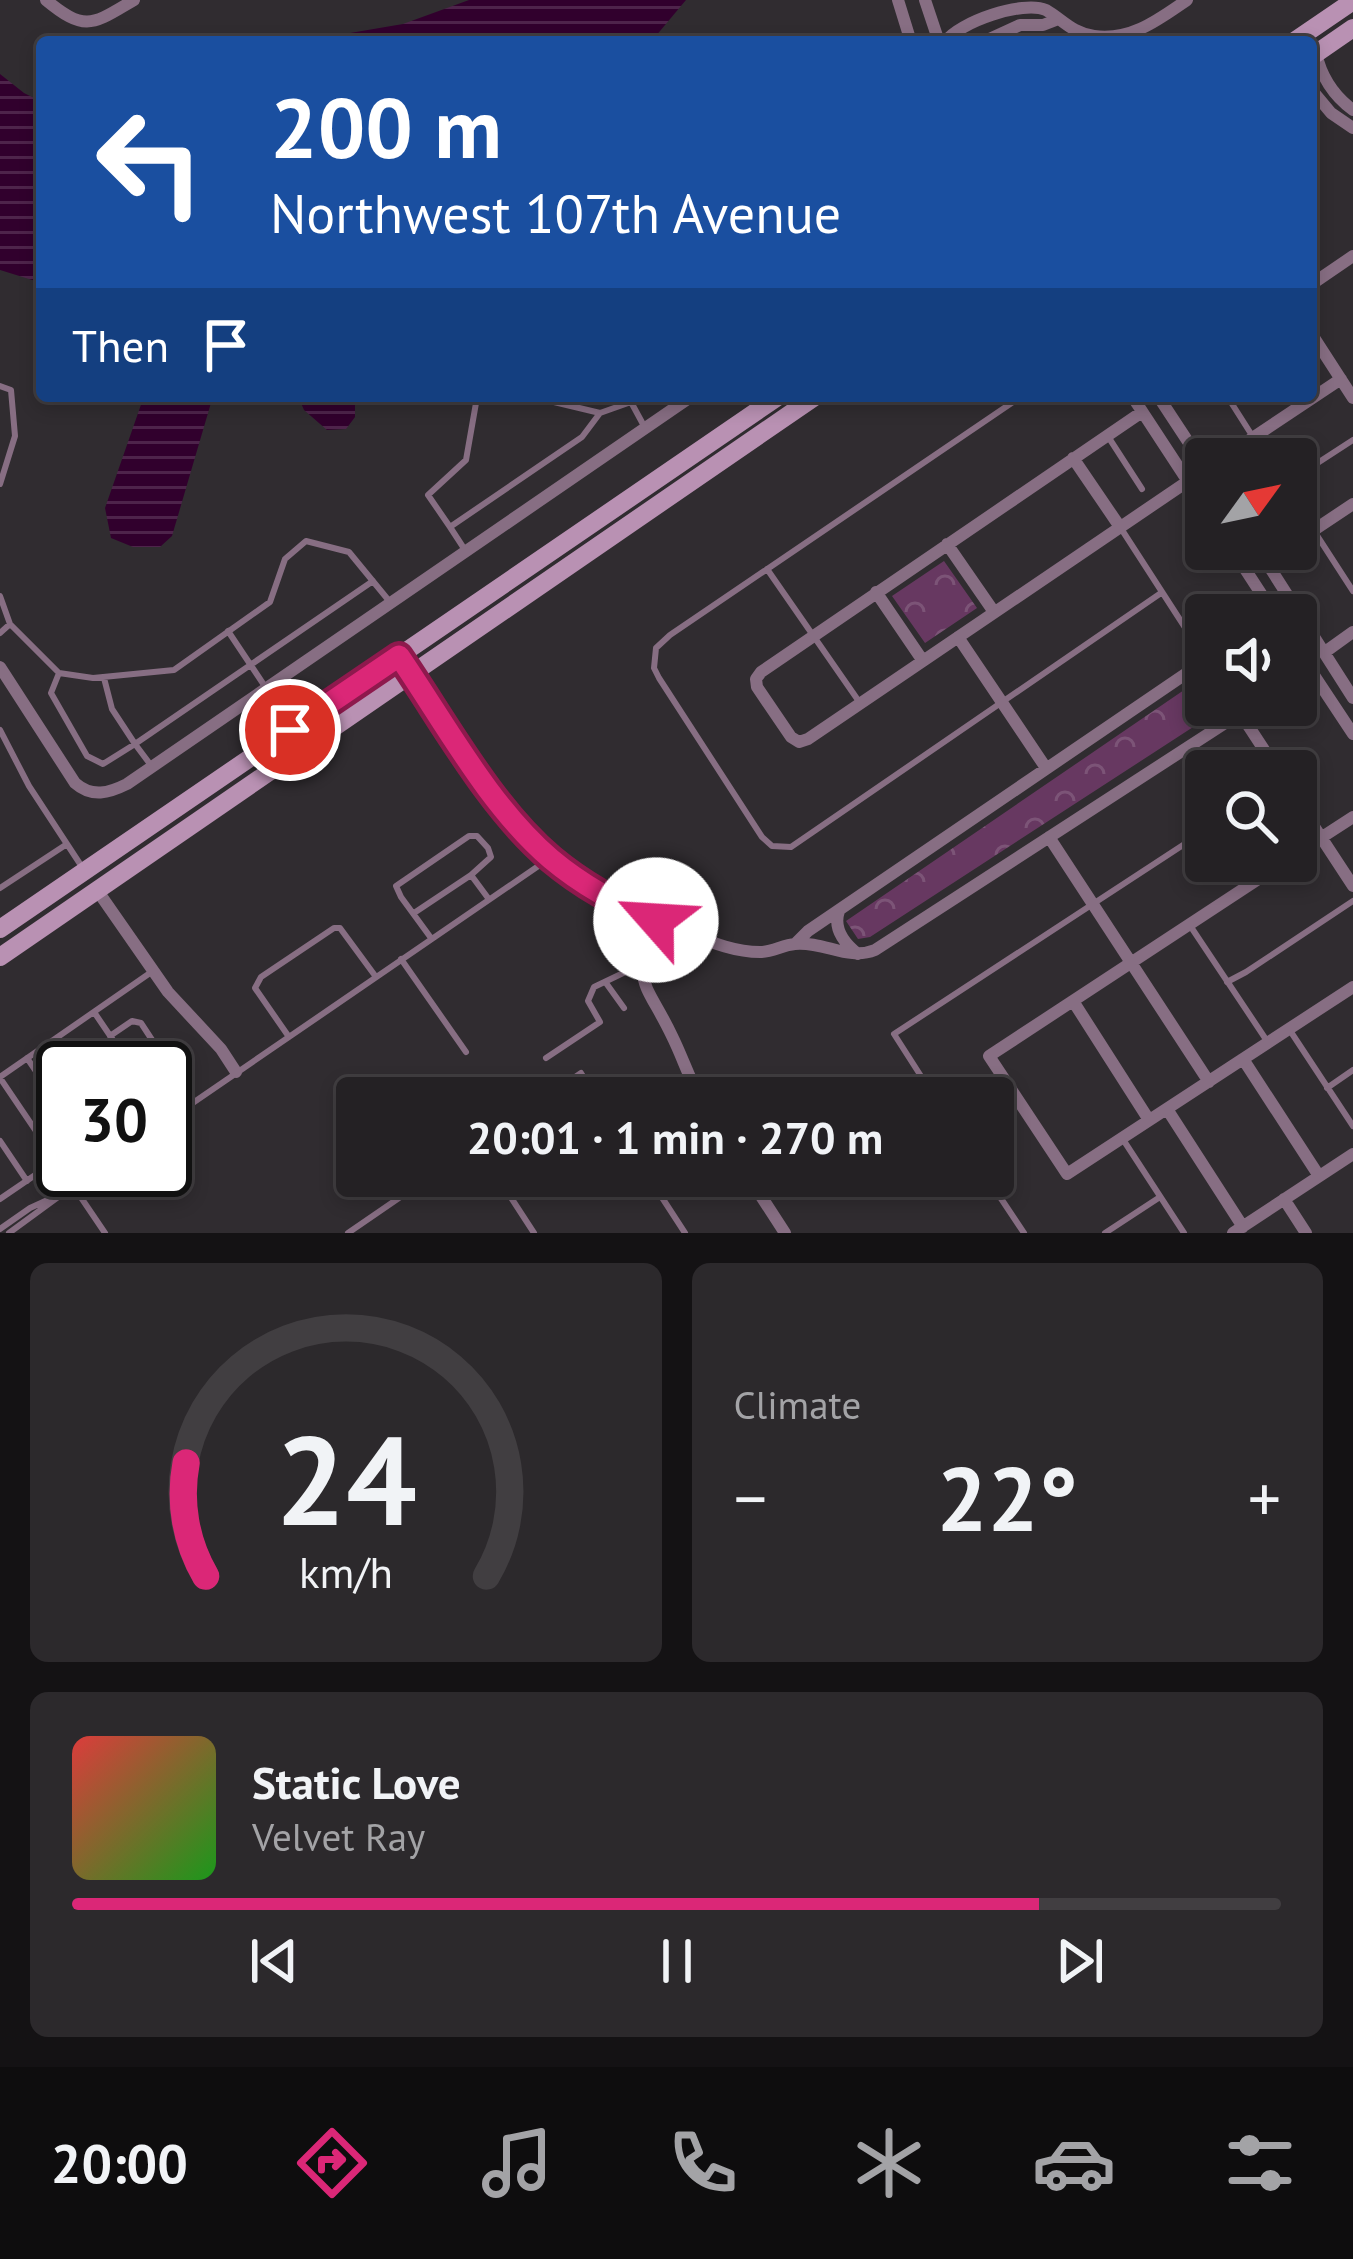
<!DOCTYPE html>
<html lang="en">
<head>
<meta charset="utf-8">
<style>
  :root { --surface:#242124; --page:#2c292c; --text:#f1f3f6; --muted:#a3a3a6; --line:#413e41; --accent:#db2777 }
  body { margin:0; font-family:"PT Sans",sans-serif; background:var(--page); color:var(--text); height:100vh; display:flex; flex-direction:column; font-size:45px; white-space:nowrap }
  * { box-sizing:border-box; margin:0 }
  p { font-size:39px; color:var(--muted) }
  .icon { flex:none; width:66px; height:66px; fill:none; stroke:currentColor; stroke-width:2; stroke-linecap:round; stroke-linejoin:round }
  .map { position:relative; height:1233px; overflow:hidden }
  .side { display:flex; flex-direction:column; gap:30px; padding:30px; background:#141214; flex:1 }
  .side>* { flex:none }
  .guide { position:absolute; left:36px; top:36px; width:1281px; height:366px; border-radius:12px; box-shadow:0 6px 18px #0003,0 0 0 3px var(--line); background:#1a4fa0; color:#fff; overflow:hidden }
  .needle { width:78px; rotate:57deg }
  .controls { position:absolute; left:1185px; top:438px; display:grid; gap:24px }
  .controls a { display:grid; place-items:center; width:132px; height:132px; border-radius:12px; background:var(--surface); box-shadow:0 6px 18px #0003,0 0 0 3px var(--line); font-size:60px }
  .speed { position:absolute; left:36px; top:1041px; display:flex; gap:24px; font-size:60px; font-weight:700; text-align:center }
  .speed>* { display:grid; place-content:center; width:156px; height:156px; border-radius:50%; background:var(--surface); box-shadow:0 6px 18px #0003,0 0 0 3px var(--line); line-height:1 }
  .speed .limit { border:6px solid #111; border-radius:18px; background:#fff; color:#111 }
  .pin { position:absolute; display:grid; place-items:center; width:102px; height:102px; color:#fff; margin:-51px; border:6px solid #fff; border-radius:50%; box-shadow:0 3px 12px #0007 }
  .me { position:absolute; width:132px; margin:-66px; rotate:296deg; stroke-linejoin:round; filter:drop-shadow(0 0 9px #0008) }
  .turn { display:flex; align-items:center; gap:42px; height:252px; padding:0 36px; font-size:54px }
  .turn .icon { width:156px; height:156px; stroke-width:2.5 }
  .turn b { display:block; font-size:84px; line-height:102px }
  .then { display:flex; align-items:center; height:114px; padding:0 36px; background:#0003; gap:24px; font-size:45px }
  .big { font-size:90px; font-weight:800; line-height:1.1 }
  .side .tile { flex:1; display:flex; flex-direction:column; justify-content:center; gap:18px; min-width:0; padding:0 42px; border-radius:18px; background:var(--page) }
  .side .dial { align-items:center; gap:0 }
  .dial svg { height:312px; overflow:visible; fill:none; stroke:var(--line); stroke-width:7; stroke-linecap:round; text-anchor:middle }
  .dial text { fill:var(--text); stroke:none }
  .song { display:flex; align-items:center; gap:36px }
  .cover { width:144px; height:144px; border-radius:18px; background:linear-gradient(135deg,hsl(0 70% 55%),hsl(120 70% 35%)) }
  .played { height:12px; border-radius:6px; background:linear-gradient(90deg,var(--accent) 80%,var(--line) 80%) }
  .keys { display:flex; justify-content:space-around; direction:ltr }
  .heat { display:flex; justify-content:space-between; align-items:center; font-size:66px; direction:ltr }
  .side .tiles { flex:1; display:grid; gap:30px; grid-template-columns:1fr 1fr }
  .tile:last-child { grid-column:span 2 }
  .trip { position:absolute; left:336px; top:1077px; width:678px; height:120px; border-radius:12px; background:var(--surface); box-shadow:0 6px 18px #0003,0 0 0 3px var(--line); font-weight:800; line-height:120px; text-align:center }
  .dock { display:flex; height:192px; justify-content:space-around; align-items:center; background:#0e0d0e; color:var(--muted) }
  .dock .icon { width:84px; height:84px }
  .dock .on { color:var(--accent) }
  .dock b { font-size:54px; color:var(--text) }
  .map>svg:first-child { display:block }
  .park { fill:url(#park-crowns) }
  .water { fill:url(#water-rules) }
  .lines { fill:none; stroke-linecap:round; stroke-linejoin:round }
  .service { stroke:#876e83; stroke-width:6 }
  .minor { stroke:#876e83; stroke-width:12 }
  .secondary { stroke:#b991b3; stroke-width:18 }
  .route-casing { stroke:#8e194d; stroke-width:30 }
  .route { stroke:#db2777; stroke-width:21 }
</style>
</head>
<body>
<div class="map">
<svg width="1353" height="1233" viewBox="0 0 1353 1233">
  <defs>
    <pattern id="park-crowns" width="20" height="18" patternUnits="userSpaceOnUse" patternTransform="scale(3)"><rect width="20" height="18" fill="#673861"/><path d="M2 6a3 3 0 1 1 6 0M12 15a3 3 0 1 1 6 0" fill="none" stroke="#7c5477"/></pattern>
    <pattern id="water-rules" width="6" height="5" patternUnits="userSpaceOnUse" patternTransform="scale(3)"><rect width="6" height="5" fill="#31002d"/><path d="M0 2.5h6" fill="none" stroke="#4e244b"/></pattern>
  </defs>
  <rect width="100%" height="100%" fill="#302c30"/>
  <!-- park -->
  <path class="park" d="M944 561 977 608 925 643 892 596Z
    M1206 675V705H1227L870 937 858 939 846 921Z"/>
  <!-- water -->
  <path class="water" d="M469 0H686L655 37 656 42H297L403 24Z
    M0 74 24 93 42 102V283L0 270Z
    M144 396H213L172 536 160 547H133L111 538 105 508Z
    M298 396H355V417L346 429 327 430 304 410Z"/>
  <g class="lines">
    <!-- service -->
    <path class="service" d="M0 386 11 390 15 436 0 484
      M529 396 600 413
      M640 396 631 402 644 426
      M1022 396 670 635 656 648 654 668 659 678 762 837 772 846 791 847 1161 593
      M1227 396 1267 459
      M1109 438 1142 489
      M1296 477 1353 440
      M1296 503 1353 591
      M450 527 428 495 466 460 476 403 483 396
      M1122 530 1206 660
      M465 550 450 527 582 437 600 413 631 402 632 396
      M767 569 860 703
      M0 596 10 624 58 672
      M228 631 266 688
      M0 633 10 624
      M104 678 112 709 135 744 373 581
      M0 730 29 786 84 870
      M150 764 135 744 103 764 87 756 51 693 59 673 93 678 174 670 270 602 285 559 306 541 349 552 390 602
      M0 888 67 844
      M414 913 471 875
      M1191 927 1267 1041
      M431 938 401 897 396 886 469 836H477L488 848 491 857 471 875 488 898
      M401 959 466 1052
      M1227 982 1246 972 1353 901
      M606 983 624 1008
      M94 1012 132 1068
      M1289 1029 1353 1126
      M110 1036 132 1021 141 1023 175 1075 165 1084
      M289 1037 255 988 261 977 334 928H340L376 977
      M27 1058 63 1111
      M546 1058 600 1022 588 1001 594 987 642 964
      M0 1077 150 973
      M0 1078 105 1233
      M1327 1088 1353 1070
      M545 1098 581 1073 597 1098
      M935 1098 894 1034 1206 830
      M165 1122 550 858
      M0 1141 27 1181
      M1124 1141 1184 1233
      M497 1176 534 1233
      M648 1176 685 1233
      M986 1176 1024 1233
      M0 1199 63 1156
      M0 1229 30 1208 54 1197
      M9 1233 95 1170
      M348 1233 431 1176
      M1105 1233 1160 1197"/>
    <!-- minor -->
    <path class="minor" d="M46 0C86 33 93 24 134 0
      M898 0 911 42
      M925 0 939 42
      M945 42C959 22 1023 0 1046 10 1063 20 1072 33 1094 36 1131 41 1158 20 1187 0
      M983 42 1020 25H1043L1056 20
      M1316 53C1321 76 1334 96 1353 110
      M1311 89 1331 113 1353 128
      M1312 284 1353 256
      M1311 333 1353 398
      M1132 396 1206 509
      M1158 396 1206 469
      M1142 412 761 672 756 679 757 687 791 737 799 742 808 739 1206 469
      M1073 458 1120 527
      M1221 459 1341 379
      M1296 542 1353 504
      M947 544 994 612
      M1232 549 1275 615
      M1258 549 1353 698
      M1266 562 1285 549
      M876 592 923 661
      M958 637 1046 768
      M1296 648 1353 734
      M1325 652 1353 632
      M399 656C443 721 492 810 553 860 589 890 629 910 672 927 700 937 729 952 760 952 772 952 783 945 795 944 824 941 848 961 875 950L1253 705
      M0 667 75 783C92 798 109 793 127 784L692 396
      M1240 713 1278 771
      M1296 799 1353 886
      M1049 837 1209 1082
      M1296 854 1353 817
      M1286 861 989 1056 1067 1174 1353 987
      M97 890 168 992 221 1049 236 1072
      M839 911C833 928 844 943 858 954
      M656 920C630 985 646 981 672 1036 682 1056 689 1078 700 1098
      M795 944 808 931 1206 660
      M1073 1001 1149 1120
      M1243 1059 1319 1176
      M1167 1109 1243 1227
      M748 1176 785 1233
      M1284 1199 1306 1233
      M1233 1233 1353 1154"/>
    <!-- secondary -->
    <path class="secondary" d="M1293 42 1353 1
      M1311 57 1353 28
      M0 929 779 396
      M0 957 816 396"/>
  </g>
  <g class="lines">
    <!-- route casing -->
    <g class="route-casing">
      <path id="route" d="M290 730 399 656C445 723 489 806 551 859 582 885 618 905 656 920"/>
    </g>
    <!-- route -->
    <use href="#route" class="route"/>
  </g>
</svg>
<div class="controls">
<a><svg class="needle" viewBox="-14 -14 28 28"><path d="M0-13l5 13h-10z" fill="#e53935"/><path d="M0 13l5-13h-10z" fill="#a3a3a6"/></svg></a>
<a><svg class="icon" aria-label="sound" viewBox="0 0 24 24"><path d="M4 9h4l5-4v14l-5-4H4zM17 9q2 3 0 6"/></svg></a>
<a><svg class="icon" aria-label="search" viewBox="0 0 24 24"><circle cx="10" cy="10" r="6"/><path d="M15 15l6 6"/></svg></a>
</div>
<div class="speed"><div class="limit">30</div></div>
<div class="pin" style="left:290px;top:730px;background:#d93025"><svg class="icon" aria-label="arrive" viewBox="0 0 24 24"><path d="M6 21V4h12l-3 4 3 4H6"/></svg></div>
<svg class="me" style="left:656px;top:920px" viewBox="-20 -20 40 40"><circle r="19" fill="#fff"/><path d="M0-13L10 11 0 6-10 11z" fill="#db2777"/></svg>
<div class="trip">20:01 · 1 min · 270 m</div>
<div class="guide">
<div class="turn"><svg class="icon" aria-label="left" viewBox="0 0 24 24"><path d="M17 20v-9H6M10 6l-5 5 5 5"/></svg><div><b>200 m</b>Northwest 107th Avenue</div></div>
<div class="then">Then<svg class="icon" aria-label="arrive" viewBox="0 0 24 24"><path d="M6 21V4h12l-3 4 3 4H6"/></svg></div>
</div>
</div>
<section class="side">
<div class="tiles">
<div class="tile dial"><svg viewBox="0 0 100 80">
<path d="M14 69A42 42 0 1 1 86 69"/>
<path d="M14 69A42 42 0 0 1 9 40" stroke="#db2777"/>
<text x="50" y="56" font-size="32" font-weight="700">24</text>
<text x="50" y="72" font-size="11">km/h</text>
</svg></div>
<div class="tile"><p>Climate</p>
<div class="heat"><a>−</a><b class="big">22°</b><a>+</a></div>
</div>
<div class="tile">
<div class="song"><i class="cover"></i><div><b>Static Love</b><p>Velvet Ray</p></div></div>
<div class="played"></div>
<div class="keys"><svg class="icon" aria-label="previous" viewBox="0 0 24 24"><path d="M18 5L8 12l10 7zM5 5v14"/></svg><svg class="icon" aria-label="pause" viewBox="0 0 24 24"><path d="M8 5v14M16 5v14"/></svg><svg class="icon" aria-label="next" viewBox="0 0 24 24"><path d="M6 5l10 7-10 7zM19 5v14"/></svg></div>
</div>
</div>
</section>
<nav class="dock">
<b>20:00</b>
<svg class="icon on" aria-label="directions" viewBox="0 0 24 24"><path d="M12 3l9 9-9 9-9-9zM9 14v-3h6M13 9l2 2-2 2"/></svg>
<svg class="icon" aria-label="music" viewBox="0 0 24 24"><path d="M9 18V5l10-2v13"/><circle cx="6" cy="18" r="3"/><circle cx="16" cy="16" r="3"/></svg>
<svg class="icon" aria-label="phone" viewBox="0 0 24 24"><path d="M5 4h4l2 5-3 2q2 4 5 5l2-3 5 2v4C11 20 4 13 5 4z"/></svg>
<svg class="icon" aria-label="climate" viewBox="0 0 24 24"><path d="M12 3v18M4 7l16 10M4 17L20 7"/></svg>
<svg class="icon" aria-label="car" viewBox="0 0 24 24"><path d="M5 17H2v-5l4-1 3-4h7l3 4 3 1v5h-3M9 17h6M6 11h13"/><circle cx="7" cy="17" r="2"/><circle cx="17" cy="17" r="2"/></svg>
<svg class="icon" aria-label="filters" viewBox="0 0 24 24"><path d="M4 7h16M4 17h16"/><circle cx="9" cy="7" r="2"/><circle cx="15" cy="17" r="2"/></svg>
</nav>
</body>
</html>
